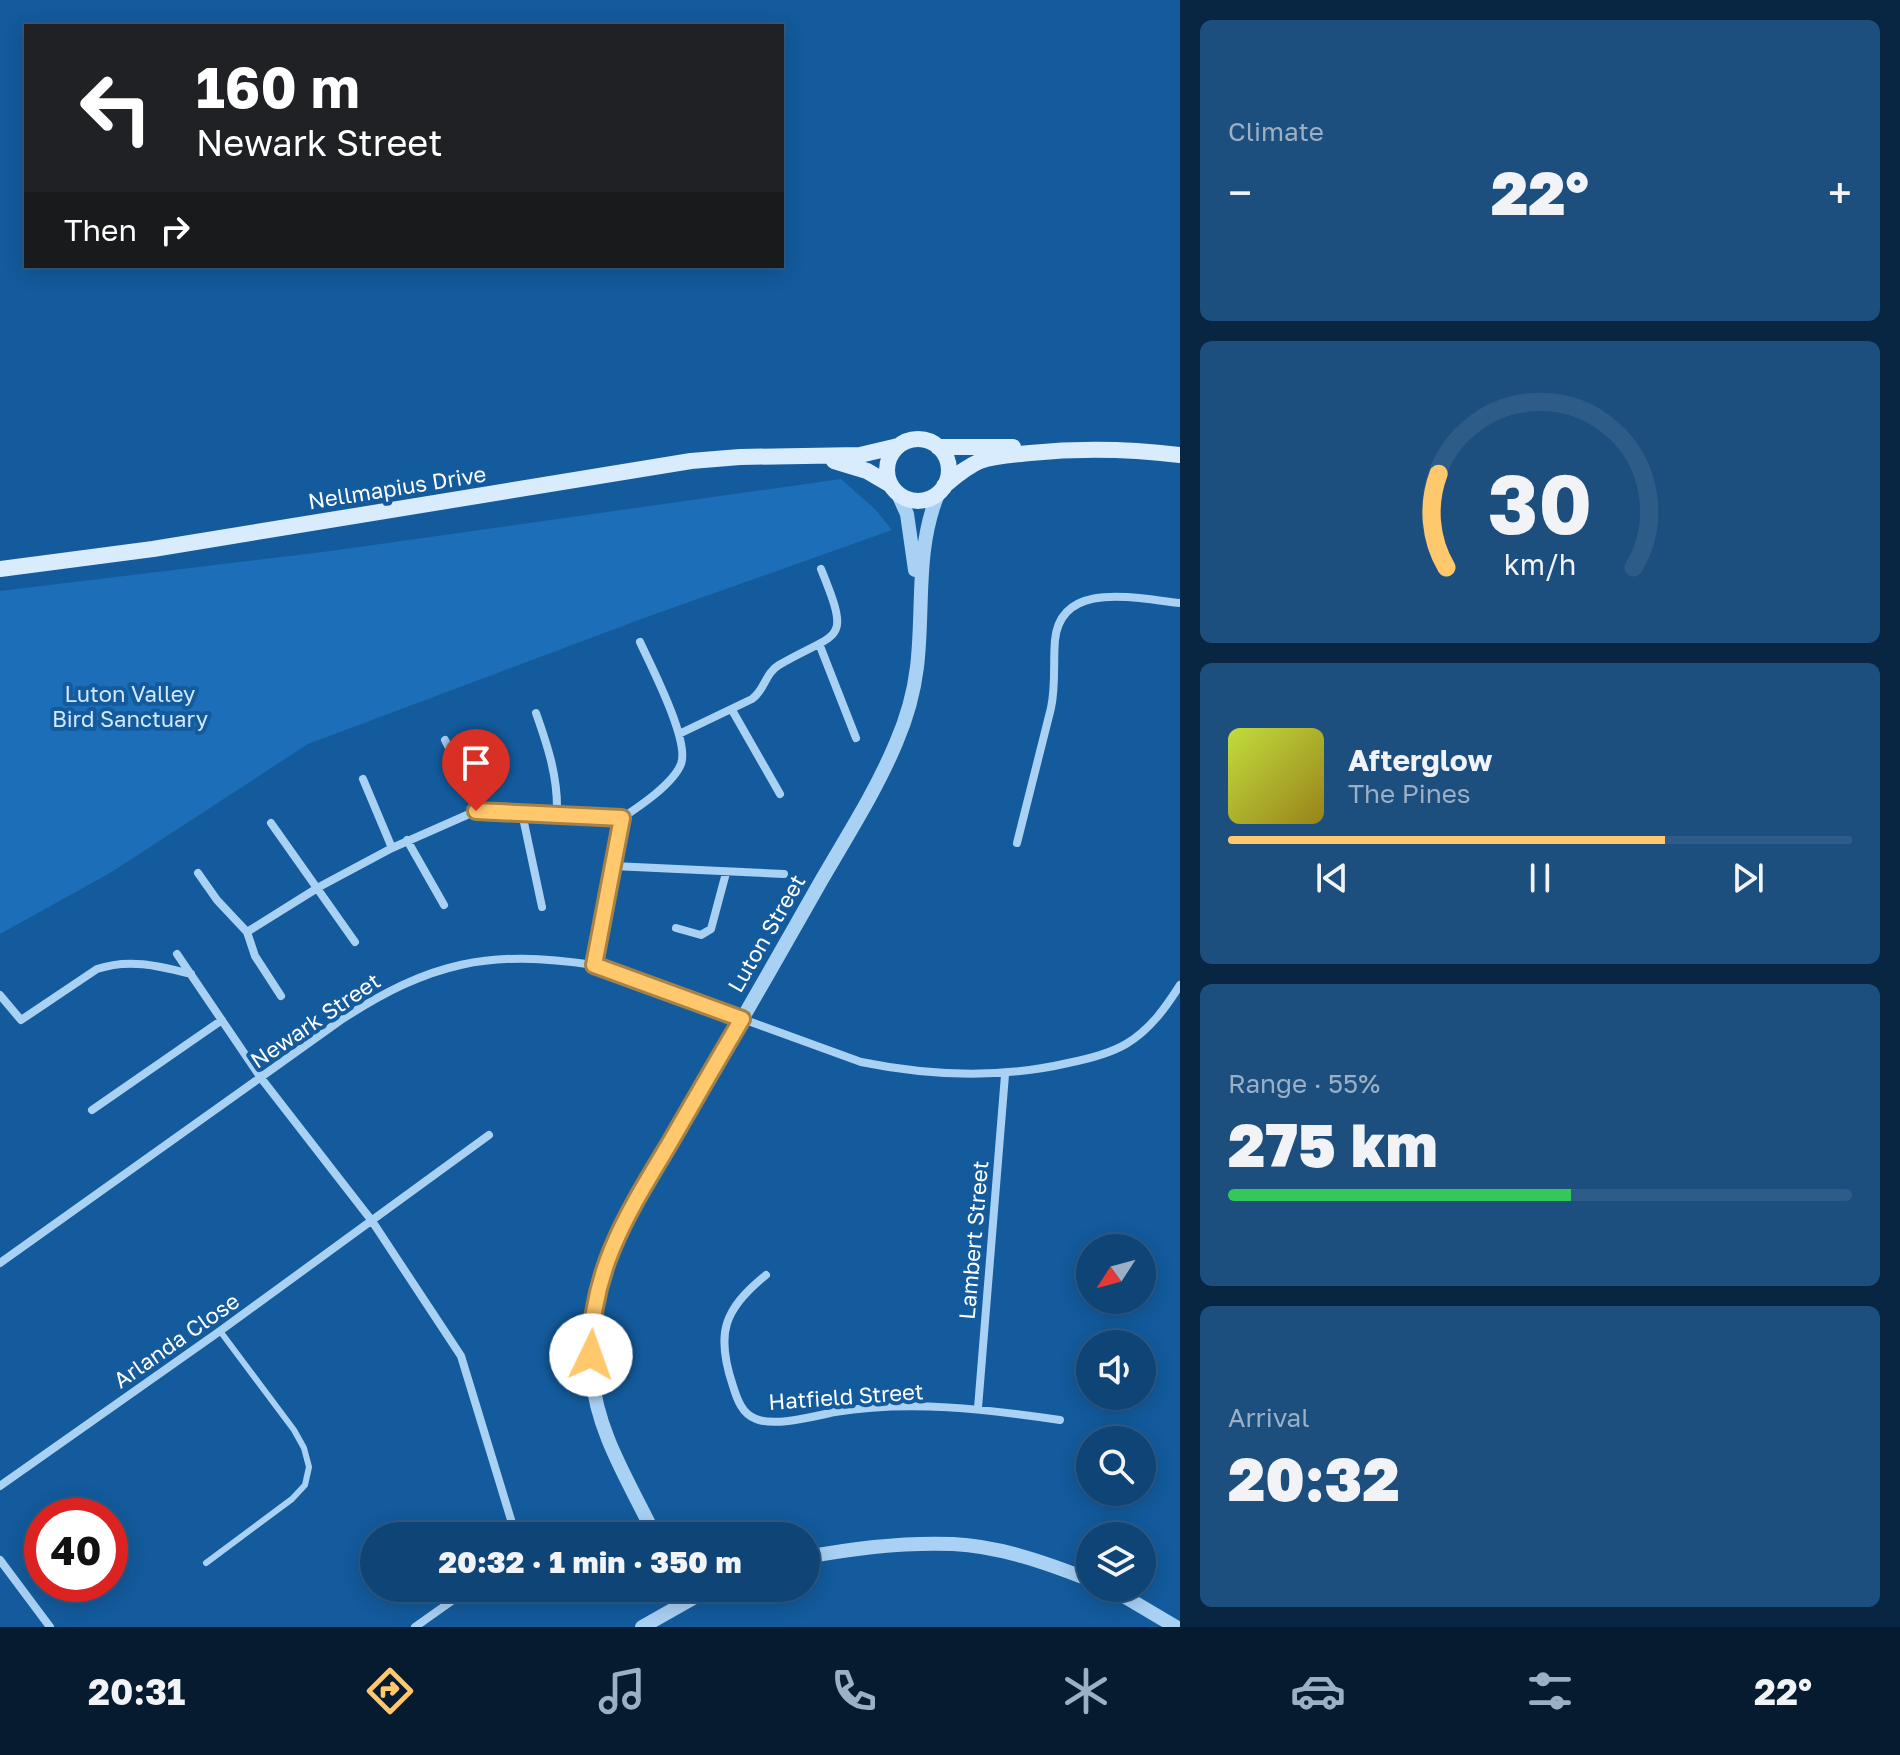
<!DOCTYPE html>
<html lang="en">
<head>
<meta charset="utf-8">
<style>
  :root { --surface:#0e4476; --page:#1c4e7e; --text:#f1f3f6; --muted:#9bb0c5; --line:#2e5c88; --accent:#ffc86c }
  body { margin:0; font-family:"Golos Text",sans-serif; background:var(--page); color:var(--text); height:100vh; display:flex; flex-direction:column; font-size:30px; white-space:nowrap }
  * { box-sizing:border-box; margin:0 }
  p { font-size:26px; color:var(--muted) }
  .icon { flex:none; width:44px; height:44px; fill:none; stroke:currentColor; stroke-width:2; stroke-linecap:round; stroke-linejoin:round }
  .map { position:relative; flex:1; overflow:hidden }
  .details { display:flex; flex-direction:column; gap:20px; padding:20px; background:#082541; width:720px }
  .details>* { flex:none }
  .hud { position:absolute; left:24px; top:24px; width:760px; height:244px; border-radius:0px; box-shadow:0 4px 20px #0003,0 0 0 2px var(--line); background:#202124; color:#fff; overflow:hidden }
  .needle { width:52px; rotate:234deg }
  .controls { position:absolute; left:1076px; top:1234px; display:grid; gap:16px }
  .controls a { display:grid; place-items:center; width:80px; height:80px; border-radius:50%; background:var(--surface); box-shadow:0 4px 20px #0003,0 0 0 2px var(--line); font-size:40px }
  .speed { position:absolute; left:24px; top:1498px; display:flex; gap:16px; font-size:40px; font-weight:700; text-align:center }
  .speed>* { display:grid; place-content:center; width:104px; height:104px; border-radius:50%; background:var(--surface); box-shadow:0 4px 20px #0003,0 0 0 2px var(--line); line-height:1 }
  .speed .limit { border:12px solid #d22; background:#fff; color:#111 }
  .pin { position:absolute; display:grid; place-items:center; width:68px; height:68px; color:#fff; margin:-82px -34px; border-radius:50% 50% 50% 0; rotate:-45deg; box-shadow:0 0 8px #0007 }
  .pin .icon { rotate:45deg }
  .me { position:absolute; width:88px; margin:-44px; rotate:3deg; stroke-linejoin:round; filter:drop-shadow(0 0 6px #0008) }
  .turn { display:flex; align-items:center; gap:28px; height:168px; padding:0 40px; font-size:36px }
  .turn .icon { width:104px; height:104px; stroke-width:2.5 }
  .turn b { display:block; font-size:56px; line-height:68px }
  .then { display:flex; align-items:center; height:76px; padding:0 40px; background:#0003; gap:16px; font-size:30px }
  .big { font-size:60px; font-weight:800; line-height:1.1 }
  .details .tile { flex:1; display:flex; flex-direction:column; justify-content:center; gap:12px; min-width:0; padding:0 28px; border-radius:12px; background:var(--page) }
  .details .dial { align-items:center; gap:0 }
  .dial svg { height:208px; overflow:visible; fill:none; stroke:var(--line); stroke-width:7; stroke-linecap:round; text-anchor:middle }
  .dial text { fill:var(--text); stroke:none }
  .song { display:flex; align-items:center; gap:24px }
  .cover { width:96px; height:96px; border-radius:12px; background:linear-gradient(135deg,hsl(70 70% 55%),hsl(50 70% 35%)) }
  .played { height:8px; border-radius:4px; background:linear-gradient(90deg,var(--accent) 70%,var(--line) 70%) }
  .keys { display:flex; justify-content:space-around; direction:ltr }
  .heat { display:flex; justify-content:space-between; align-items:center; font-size:44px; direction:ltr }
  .charge { height:12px; border-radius:6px; background:linear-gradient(90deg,#34c759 55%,var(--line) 0) }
  .trip { position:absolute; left:360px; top:1522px; width:460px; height:80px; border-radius:40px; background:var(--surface); box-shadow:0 4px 20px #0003,0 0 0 2px var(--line); font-weight:800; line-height:80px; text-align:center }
  .menu { display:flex; height:128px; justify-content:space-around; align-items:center; background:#061b2f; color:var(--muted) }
  .menu .icon { width:56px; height:56px }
  .menu .selected { color:var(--accent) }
  .menu b { font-size:36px; color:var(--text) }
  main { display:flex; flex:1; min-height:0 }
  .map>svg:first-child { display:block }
  .green { fill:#1b6eb7 }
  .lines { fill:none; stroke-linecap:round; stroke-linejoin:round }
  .service { stroke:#a9d1f4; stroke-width:6 }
  .minor { stroke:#a9d1f4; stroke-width:8 }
  .tertiary { stroke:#a9d1f4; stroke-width:14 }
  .secondary { stroke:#d9ecfd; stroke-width:16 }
  .route-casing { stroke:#a68246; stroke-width:20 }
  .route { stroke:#ffc86c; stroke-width:14 }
  .labels { text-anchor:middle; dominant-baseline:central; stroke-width:8; stroke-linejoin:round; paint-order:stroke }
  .street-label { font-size:22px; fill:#fff; stroke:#135b9d }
  .park-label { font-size:22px; fill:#d2e9fd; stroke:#135b9d }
</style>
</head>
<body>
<main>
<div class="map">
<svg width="1180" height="1627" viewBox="0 0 1180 1627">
  <rect width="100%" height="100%" fill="#135b9d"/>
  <!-- green -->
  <path class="green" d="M841 479 875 509 892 530 644 618 308 744 110 873 0 934V591L323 552Z"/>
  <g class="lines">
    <!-- service -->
    <path class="service" d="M206 1563 292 1499 305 1485 309 1467 304 1448 294 1430 220 1331"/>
    <!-- minor -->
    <path class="minor" d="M820 646 856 738
      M732 710 780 794
      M536 713C548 747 558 777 557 813
      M679 734 752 699C765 690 765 673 779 665 839 630 852 645 821 569
      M445 740 465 780 476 811
      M363 779 392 848
      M522 813 542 907
      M271 823 355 942
      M407 840 444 905
      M1017 843 1051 708C1056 684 1053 663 1055 640 1061 579 1138 599 1180 603
      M613 866 784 874
      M198 873 217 900 247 932 255 956 281 996
      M676 928 701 935 711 929 726 873
      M247 932 319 887 392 848 476 811 622 818C640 806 673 784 681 764 690 741 651 666 640 642
      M177 954 261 1078 372 1221 461 1356 512 1523 513 1536
      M594 965 622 818
      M0 995 21 1020 97 969C129 958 159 966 191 974
      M92 1110 222 1020
      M0 1263 341 1020C430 962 489 949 594 965L861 1062C930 1076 999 1079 1068 1063 1088 1059 1109 1054 1126 1044 1150 1030 1166 1007 1180 985
      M766 1275C724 1309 715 1333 733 1386 737 1399 742 1414 756 1419 775 1427 815 1416 835 1412 910 1400 985 1409 1060 1420
      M978 1408 1005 1075
      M0 1486 220 1331 489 1135
      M0 1560 50 1627
      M415 1627 470 1588"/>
    <!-- tertiary -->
    <path class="tertiary" d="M898 494 907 514 915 570
      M655 1536C631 1485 596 1432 592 1374 589 1344 591 1312 598 1283 615 1219 671 1140 706 1081 745 1015 783 948 821 881 847 836 876 791 896 743 906 720 914 692 917 667 924 609 915 550 938 494
      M806 1557C854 1548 904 1542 953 1544 999 1546 1047 1563 1090 1580
      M1110 1588 1176 1627
      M642 1627 711 1588"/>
    <!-- secondary -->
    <path class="secondary" d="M887 470a31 31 0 1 1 62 0a31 31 0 1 1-62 0Z
      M938 447H1013
      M834 461 867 471 891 485
      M944 486C956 476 966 467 980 461 996 455 1013 455 1030 453 1080 448 1130 449 1180 455
      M0 569 153 549 691 461 740 457 860 455 898 446"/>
  </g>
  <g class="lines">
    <!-- route casing -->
    <g class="route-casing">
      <path id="route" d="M476 811 622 818 594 965 742 1019C717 1061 693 1103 668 1146 627 1214 590 1272 591 1355"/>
    </g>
    <!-- route -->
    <use href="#route" class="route"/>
  </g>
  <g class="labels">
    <!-- street labels -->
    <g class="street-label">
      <text transform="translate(397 487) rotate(-9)">Nellmapius Drive</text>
      <text transform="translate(766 933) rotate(-60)">Luton Street</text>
      <text transform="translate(315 1020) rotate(-34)">Newark Street</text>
      <text transform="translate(973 1240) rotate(-85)">Lambert Street</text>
      <text transform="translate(176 1340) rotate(-35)">Arlanda Close</text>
      <text transform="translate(846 1396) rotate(-4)">Hatfield Street</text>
    </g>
    <!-- park labels -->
    <g class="park-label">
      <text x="130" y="693">Luton Valley<tspan x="130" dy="25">Bird Sanctuary</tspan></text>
    </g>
  </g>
</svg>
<div class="controls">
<a><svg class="needle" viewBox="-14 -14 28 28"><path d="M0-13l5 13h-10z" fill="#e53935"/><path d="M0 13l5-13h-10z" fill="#9bb0c5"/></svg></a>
<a><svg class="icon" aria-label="sound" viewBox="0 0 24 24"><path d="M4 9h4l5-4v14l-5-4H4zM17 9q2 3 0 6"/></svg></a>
<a><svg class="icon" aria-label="search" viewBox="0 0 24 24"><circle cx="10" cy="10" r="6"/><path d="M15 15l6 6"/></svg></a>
<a><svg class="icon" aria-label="layers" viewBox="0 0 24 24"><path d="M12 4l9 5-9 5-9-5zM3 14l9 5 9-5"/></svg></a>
</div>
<div class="speed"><div class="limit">40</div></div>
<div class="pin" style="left:476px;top:811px;background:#d93025"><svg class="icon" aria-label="arrive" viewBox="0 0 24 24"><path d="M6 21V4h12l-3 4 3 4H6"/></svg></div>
<svg class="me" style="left:591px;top:1355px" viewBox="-20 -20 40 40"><circle r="19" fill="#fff"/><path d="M0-13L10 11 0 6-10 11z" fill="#ffc86c"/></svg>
<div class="trip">20:32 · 1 min · 350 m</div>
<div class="hud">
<div class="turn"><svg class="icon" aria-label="left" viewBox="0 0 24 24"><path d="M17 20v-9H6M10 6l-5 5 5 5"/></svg><div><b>160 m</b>Newark Street</div></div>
<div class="then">Then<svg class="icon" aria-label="right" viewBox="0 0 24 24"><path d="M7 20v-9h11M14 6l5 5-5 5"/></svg></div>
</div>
</div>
<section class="details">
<div class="tile"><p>Climate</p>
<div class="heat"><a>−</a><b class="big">22°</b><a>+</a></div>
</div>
<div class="tile dial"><svg viewBox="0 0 100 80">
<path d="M14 69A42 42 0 1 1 86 69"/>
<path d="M14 69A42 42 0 0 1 11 33" stroke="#ffc86c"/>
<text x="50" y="56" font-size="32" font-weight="700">30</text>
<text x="50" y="72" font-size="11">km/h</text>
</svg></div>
<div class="tile">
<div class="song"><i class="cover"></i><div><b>Afterglow</b><p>The Pines</p></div></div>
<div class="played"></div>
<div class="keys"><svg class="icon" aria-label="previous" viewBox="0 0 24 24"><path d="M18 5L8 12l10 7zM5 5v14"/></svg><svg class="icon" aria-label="pause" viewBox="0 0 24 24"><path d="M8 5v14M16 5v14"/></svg><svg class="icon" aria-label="next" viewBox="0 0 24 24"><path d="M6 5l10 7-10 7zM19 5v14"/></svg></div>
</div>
<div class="tile"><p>Range · 55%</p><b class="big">275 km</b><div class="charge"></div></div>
<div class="tile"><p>Arrival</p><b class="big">20:32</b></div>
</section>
</main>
<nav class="menu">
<b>20:31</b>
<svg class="icon selected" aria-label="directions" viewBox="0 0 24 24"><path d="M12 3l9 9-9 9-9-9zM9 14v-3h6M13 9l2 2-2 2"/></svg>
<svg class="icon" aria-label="music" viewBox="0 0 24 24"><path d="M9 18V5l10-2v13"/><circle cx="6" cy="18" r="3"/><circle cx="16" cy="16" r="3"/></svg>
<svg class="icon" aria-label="phone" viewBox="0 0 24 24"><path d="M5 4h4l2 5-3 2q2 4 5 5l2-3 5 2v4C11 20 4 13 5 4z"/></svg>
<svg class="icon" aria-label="climate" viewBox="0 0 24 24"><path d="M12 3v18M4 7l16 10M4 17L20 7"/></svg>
<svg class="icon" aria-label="car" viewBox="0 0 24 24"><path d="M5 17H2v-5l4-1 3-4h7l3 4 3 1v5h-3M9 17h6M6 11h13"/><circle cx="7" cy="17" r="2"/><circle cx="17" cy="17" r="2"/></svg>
<svg class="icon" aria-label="filters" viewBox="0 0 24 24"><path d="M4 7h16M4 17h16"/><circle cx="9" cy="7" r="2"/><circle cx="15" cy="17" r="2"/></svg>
<b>22°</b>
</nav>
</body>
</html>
